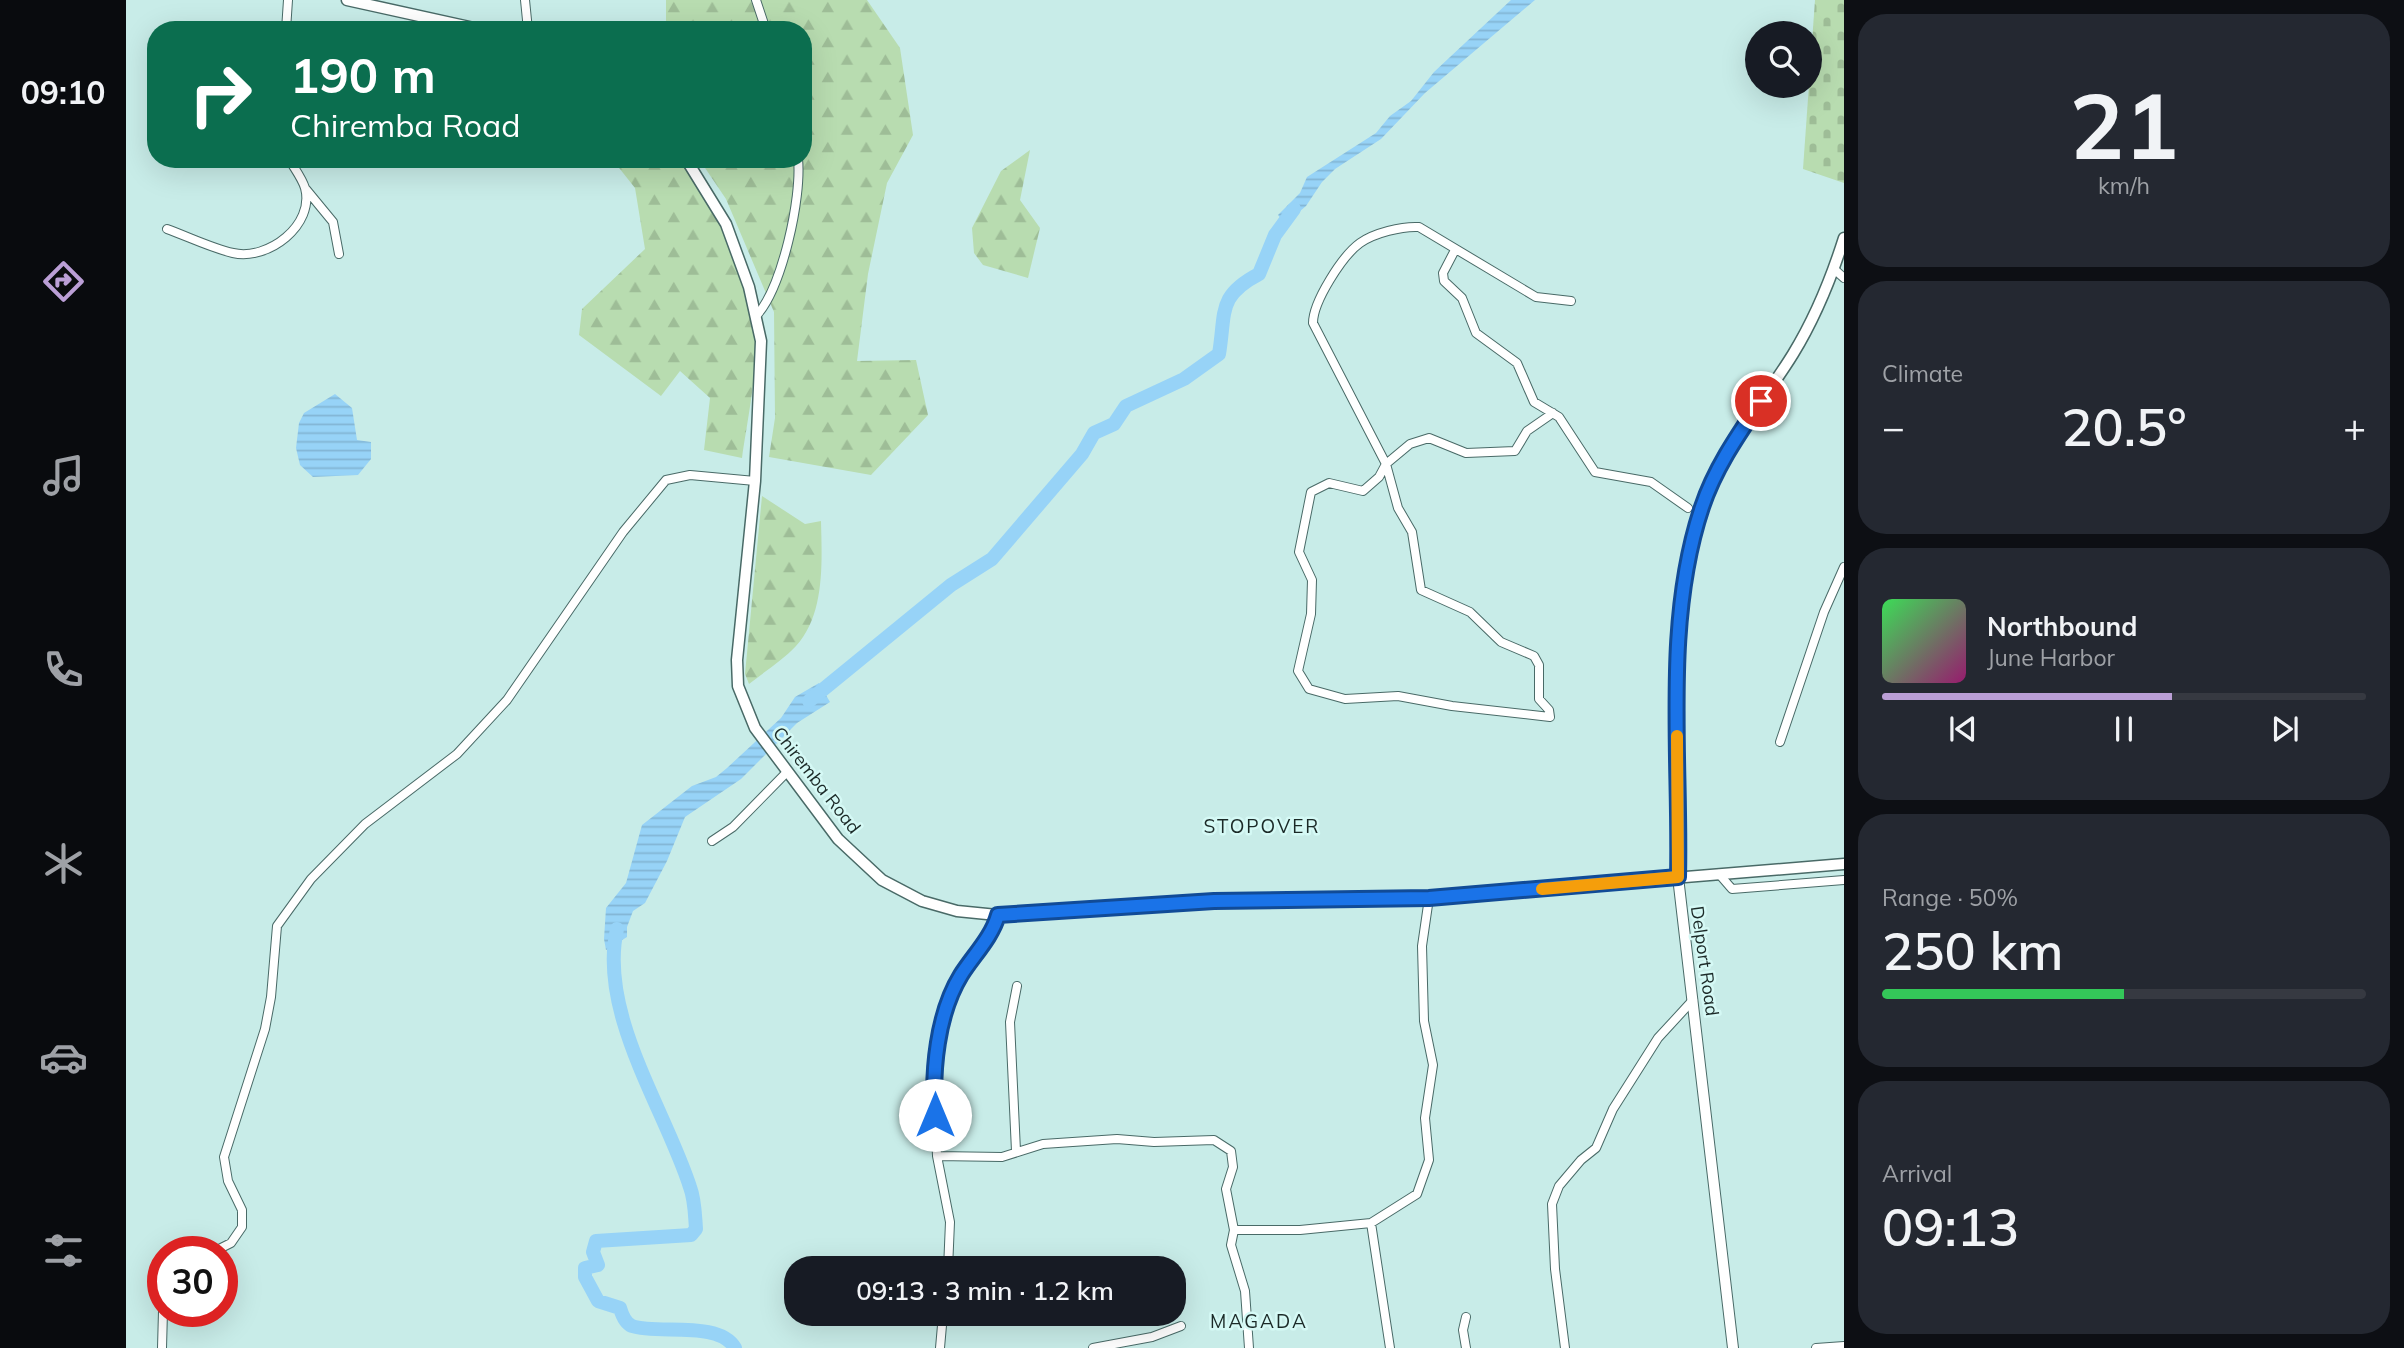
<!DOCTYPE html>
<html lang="en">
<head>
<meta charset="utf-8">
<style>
  :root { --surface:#171b24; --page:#242831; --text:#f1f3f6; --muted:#9ea1a6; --line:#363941; --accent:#bb9fd6 }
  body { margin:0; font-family:Mulish,sans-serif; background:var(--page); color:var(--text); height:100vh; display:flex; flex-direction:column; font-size:26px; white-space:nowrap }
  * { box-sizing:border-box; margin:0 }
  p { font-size:23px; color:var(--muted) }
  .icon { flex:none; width:38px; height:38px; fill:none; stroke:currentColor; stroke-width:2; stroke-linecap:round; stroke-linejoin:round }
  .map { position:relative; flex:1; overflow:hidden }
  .sheet { display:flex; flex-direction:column; gap:14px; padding:14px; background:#0d0f14; width:560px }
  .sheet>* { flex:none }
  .guide { position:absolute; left:21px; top:21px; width:665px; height:147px; border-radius:28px; box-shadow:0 7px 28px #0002; background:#0b6e4f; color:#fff; overflow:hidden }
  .controls { position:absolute; left:1619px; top:21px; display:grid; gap:14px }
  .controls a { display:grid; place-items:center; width:77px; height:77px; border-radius:50%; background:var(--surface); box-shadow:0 7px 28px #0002; font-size:35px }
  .speed { position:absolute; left:21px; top:1236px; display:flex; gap:14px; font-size:35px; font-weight:700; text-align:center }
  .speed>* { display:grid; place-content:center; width:91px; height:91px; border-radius:50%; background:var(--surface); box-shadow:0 7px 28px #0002; line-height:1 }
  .speed .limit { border:10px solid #d22; background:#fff; color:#111 }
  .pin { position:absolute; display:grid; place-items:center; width:60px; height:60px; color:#fff; margin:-30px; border:4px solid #fff; border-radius:50%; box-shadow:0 2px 7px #0007 }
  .me { position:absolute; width:77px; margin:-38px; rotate:0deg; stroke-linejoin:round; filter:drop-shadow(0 0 5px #0008) }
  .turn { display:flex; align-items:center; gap:24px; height:147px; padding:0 28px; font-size:32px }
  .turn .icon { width:91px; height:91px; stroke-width:2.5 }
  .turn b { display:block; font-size:49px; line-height:60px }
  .big { font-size:52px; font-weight:600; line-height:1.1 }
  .sheet .tile { flex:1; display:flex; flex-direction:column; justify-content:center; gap:10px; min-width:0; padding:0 24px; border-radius:28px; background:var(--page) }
  .sheet .dial { align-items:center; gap:0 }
  .dial b { font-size:91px; line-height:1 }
  .song { display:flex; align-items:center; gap:21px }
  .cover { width:84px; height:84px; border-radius:10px; background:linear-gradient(135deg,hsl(130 70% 55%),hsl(320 70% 35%)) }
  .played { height:7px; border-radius:4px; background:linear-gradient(90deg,var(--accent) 60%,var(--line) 60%) }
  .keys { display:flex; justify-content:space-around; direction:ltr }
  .heat { display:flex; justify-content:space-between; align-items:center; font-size:38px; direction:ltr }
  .charge { height:10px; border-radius:5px; background:linear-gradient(90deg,#34c759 50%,var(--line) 0) }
  .trip { position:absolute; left:658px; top:1256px; width:402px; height:70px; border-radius:28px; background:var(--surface); box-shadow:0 7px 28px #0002; font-weight:600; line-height:70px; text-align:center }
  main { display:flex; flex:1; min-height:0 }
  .tabs { display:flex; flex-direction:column; width:126px; justify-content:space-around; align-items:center; background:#090b0e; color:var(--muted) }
  .tabs .icon { width:49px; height:49px }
  .tabs .on { color:var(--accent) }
  .tabs b { font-size:32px; color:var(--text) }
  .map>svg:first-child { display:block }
  .forest { fill:url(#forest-firs) }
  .cemetery { fill:url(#cemetery-stones) }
  .water { fill:url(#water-rules) }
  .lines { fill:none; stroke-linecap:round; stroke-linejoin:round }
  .river { stroke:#97d3f7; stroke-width:14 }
  .minor-casing { stroke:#496a67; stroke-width:10 }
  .tertiary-casing { stroke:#496a67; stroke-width:12 }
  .secondary-casing { stroke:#496a67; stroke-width:13 }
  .minor { stroke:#fff; stroke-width:8 }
  .tertiary { stroke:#fff; stroke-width:10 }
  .secondary { stroke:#fff; stroke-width:10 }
  .route-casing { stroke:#114b97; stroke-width:18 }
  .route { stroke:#1a73e8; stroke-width:12 }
  .slow { stroke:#f59e0b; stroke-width:12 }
  .labels { text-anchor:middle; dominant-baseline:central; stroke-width:5; stroke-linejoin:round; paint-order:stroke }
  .street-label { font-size:18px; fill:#1b2927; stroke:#d5f9f5 }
  .neighbourhood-label { font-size:19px; letter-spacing:2px; fill:#1b2927; stroke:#d5f9f5 }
</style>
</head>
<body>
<main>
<nav class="tabs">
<b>09:10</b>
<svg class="icon on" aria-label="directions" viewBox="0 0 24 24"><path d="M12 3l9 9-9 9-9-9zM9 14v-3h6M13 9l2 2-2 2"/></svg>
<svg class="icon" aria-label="music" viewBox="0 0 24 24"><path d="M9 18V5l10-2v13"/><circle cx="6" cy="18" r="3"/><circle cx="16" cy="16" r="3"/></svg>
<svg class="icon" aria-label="phone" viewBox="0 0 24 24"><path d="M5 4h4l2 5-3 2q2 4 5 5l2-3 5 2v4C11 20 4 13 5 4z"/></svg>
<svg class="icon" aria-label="climate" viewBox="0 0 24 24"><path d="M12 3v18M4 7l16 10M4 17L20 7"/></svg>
<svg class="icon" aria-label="car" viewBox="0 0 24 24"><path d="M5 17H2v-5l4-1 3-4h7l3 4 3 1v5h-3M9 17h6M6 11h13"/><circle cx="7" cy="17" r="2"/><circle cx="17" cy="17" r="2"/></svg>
<svg class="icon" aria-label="filters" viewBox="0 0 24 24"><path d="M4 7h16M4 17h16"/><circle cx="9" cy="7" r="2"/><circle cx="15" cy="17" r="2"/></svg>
</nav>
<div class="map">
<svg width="1718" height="1348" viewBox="0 0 1718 1348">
  <defs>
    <pattern id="forest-firs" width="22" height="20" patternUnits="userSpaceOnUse" patternTransform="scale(1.75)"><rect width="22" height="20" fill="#b8dcb0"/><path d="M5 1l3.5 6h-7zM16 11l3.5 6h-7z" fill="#9ebd97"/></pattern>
    <pattern id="cemetery-stones" width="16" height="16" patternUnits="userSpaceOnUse" patternTransform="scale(1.75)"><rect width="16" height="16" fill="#b8dcb0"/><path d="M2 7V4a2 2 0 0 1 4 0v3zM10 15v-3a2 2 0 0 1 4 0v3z" fill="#9ebd97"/></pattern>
    <pattern id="water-rules" width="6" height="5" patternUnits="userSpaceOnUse" patternTransform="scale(1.75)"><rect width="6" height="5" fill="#97d3f7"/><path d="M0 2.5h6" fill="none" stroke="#82b5d4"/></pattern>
  </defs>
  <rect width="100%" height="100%" fill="#c8ece8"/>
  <!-- forest -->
  <path class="forest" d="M540 0H741L774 48 787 135 761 183 742 274 731 361 790 360 802 415 745 475 643 457 649 418 648 312 600 199 573 159H677V30H540Z
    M904 150 894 200 914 228 902 278 857 265 848 253 846 228 875 171Z
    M486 159H558C591 212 621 268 629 331 633 366 621 422 616 458L578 450 584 398 554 371 535 396 453 335 456 309 519 249 509 188Z
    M636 496 679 524 695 521C696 563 699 614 670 646 657 660 638 672 623 684L619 674Z"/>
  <!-- cemetery -->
  <path class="cemetery" d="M1689 0H1718V183L1677 169Z"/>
  <!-- water -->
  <path class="water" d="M1385 0H1409L1299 93 1255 139 1209 169 1196 182 1180 206 1159 224 1152 215 1174 193 1181 177 1250 133 1264 116 1285 101 1308 72Z
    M209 394 226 408 231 440 245 442V459L232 475 187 477 174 465 170 448 173 423 178 413Z
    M693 683 704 702 671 723 615 779 559 817 541 861 519 903 507 911 501 927V937L480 950 478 939 480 908 500 883 516 825 566 786 590 777 601 768 655 718 669 697Z"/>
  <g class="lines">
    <!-- river -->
    <path class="river" d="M683 701 825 585 866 559 956 454 968 433 988 424 1000 406 1058 379 1093 354C1100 312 1091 296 1133 274L1149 235 1168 209
      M491 929C472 1013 539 1109 564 1187 569 1200 569 1216 570 1229L565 1235 470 1241 467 1252 472 1265 459 1268V1277L472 1301 494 1308C496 1315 499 1323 506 1326 531 1335 593 1320 609 1348"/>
    <!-- minor casing -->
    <g class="minor-casing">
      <path id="minor" d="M399 0 402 30
        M630 0 640 30
        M160 30 162 0
        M179 188 207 222 213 254
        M41 229C63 237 85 248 107 253 142 261 189 225 179 188 176 178 168 168 163 159
        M1329 250 1317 273 1318 281 1336 298 1350 333 1391 363 1408 402 1433 417 1469 472 1525 482 1562 508
        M1708 269 1718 278
        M631 315C656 287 676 198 672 159
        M1427 413 1401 431 1389 451 1340 453 1303 438 1284 444 1260 464 1272 508 1286 532 1295 590 1344 612 1375 642 1408 656 1413 665V699L1423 710 1424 717 1326 706 1272 696 1219 699 1183 689 1172 671 1185 614 1186 580 1173 552 1185 492 1203 483 1237 491 1253 477 1260 464 1187 323C1187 302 1216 256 1234 243 1248 233 1276 226 1293 227L1410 297 1445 301
        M1654 742 1698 612 1718 567
        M586 841 607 827 661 772
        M1593 874 1606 889 1718 880
        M890 1151 884 1022 891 986
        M811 1156 876 1157 917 1144 991 1139 1028 1142 1088 1140 1105 1151 1107 1167 1100 1189 1108 1230 1105 1245 1119 1291 1123 1348
        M1245 1223 1264 1348
        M1108 1230H1174L1245 1223 1291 1194 1303 1160 1299 1118 1307 1065 1298 1021 1296 946 1303 898
        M89 1251 105 1243 116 1227V1210L102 1181 98 1157 139 1029 145 997 151 926 185 879 239 824 331 754 381 700 497 532 540 480 564 475 629 481
        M822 1269 824 1222 811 1156 808 1093 812 1046 820 1013 833 978 869 926 871 915
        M36 1348 37 1311
        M814 1348 817 1314
        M967 1348 1026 1337 1055 1326
        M1340 1348 1337 1330 1340 1317
        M1439 1348 1429 1269 1426 1204 1433 1186 1455 1160 1470 1148 1487 1109 1532 1038 1567 1000
        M1690 1348 1718 1346"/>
    </g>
    <!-- tertiary casing -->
    <g class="tertiary-casing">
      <path id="tertiary" d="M1552 877 1607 1348"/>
    </g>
    <!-- secondary casing -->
    <g class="secondary-casing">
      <path id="secondary" d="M221 0 357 30
        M560 159 600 224 623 287 635 341 629 481 611 660 612 686 629 728 712 839 756 880 796 901 831 911 871 915 1088 901 1303 898 1718 864
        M1552 877C1555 754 1534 599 1585 484 1605 437 1640 398 1667 354 1689 318 1705 279 1718 238"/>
    </g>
    <!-- minor -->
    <use href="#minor" class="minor"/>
    <!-- tertiary -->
    <use href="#tertiary" class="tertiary"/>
    <!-- secondary -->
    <use href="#secondary" class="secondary"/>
  </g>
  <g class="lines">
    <!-- route casing -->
    <g class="route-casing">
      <path id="route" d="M809 1115C806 1071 811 1014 835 975 847 956 866 937 872 915L1088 901 1303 898 1552 877C1555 758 1537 623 1576 507 1589 468 1612 435 1635 401"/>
    </g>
    <!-- route -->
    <use href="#route" class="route"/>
    <!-- slow -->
    <path class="slow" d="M1416 889 1552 877 1551 736"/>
  </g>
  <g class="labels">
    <!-- street labels -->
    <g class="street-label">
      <text transform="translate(691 780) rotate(52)">Chiremba Road</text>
      <text transform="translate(1579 961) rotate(82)">Delport Road</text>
    </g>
    <!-- neighbourhood labels -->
    <g class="neighbourhood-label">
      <text x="1136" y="826">STOPOVER</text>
      <text x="1133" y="1321">MAGADA</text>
    </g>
  </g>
</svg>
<div class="controls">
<a><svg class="icon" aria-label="search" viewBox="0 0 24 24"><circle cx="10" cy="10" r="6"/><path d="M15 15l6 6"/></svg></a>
</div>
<div class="speed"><div class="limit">30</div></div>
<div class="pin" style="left:1635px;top:401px;background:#d93025"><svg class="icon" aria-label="arrive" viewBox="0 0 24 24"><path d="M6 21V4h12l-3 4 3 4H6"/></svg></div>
<svg class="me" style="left:809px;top:1115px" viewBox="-20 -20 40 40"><circle r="19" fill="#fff"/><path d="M0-13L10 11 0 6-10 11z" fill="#1a73e8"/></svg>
<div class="trip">09:13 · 3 min · 1.2 km</div>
<div class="guide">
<div class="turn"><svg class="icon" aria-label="right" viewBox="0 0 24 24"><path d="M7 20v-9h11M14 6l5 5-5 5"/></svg><div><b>190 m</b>Chiremba Road</div></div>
</div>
</div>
<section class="sheet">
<div class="tile dial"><b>21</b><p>km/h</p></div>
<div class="tile"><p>Climate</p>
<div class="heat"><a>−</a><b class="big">20.5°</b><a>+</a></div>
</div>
<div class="tile">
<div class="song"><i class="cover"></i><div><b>Northbound</b><p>June Harbor</p></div></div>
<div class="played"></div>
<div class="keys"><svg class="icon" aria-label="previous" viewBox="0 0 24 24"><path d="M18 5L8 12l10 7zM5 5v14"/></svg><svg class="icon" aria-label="pause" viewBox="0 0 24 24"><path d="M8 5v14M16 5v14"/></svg><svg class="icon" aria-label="next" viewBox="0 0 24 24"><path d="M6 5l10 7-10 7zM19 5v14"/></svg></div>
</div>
<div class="tile"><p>Range · 50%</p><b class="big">250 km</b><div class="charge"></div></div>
<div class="tile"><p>Arrival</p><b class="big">09:13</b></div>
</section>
</main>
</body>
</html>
